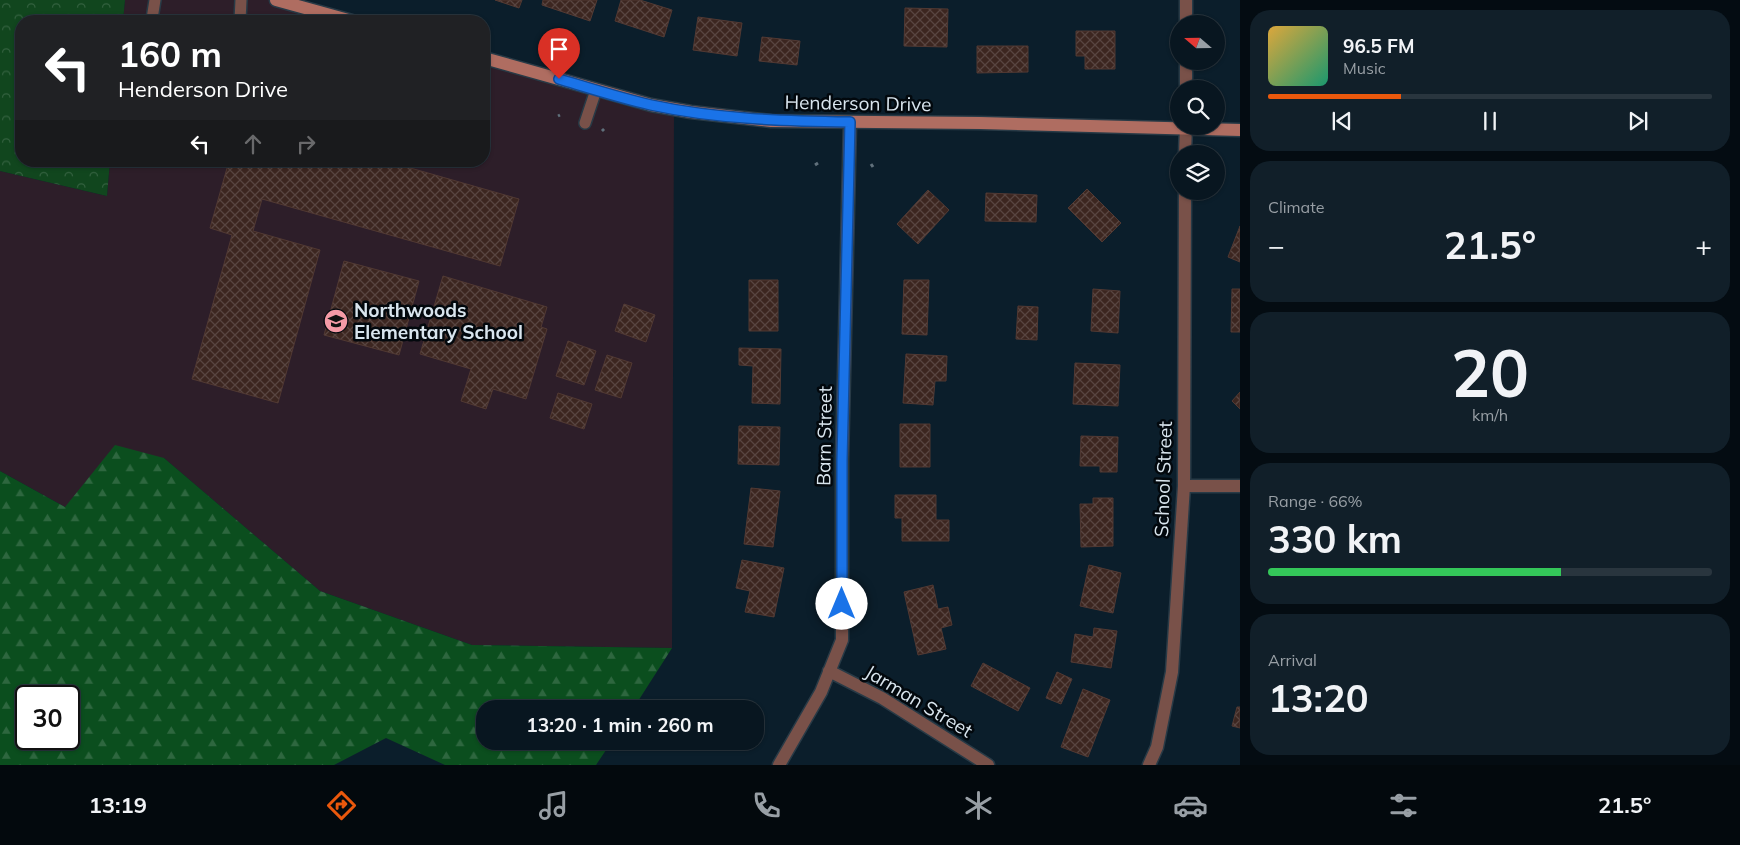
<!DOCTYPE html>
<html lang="en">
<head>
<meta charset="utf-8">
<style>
  :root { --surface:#081620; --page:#111f29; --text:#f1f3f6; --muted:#989fa5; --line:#29353e; --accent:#ea580c }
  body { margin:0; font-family:Mulish,sans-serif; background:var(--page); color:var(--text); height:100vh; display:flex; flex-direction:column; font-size:19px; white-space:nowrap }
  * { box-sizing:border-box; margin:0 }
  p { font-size:16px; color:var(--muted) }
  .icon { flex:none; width:28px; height:28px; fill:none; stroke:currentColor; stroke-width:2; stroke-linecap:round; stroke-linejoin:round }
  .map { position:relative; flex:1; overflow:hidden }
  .drawer { display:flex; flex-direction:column; gap:10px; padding:10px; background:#040c12; width:500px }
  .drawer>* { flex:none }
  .top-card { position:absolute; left:15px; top:15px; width:475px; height:152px; border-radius:20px; box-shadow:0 1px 4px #0004,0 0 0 1px var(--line); background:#202124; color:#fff; overflow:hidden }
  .needle { width:32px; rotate:290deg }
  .tools { position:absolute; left:1170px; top:15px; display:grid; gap:10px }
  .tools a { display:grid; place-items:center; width:55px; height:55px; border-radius:50%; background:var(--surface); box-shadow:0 1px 4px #0004,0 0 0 1px var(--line); font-size:25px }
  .speed { position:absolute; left:15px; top:685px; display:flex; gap:10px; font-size:25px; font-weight:700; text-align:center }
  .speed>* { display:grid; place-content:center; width:65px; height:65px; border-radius:50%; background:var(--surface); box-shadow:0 1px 4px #0004,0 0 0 1px var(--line); line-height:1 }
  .speed .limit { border:2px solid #111; border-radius:8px; background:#fff; color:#111 }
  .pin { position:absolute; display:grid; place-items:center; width:42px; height:42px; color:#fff; margin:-51px -21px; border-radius:50% 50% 50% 0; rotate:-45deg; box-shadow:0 0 5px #0007 }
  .pin .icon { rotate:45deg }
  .me { position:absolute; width:55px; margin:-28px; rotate:0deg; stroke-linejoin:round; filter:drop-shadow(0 0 4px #0008) }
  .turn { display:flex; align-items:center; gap:18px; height:105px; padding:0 20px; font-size:22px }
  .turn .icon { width:65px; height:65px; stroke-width:2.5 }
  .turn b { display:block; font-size:35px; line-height:42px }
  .lanes { display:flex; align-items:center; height:48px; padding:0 20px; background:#0003; justify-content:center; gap:25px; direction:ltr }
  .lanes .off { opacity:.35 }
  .big { font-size:38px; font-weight:700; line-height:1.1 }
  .drawer .card { flex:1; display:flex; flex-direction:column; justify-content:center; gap:8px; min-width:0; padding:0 18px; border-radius:20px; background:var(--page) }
  .drawer .dial { align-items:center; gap:0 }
  .dial b { font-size:65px; line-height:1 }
  .song { display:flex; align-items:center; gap:15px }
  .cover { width:60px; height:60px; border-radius:8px; background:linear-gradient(135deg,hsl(40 70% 55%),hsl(160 70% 35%)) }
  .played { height:5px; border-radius:2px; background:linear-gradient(90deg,var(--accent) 30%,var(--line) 30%) }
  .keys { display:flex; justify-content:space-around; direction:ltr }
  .heat { display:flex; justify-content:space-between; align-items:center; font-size:28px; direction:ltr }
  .charge { height:8px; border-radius:4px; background:linear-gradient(90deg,#34c759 66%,var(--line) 0) }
  .trip { position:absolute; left:476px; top:700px; width:288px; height:50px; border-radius:20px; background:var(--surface); box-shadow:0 1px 4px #0004,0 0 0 1px var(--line); font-weight:700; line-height:50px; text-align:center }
  .tabs { display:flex; height:80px; justify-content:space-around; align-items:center; background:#03090d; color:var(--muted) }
  .tabs .icon { width:35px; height:35px }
  .tabs .on { color:var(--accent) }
  .tabs b { font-size:22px; color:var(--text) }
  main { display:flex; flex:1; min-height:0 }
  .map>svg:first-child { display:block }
  .education { fill:#2d1e29 }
  .forest { fill:url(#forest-firs); fill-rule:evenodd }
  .park { fill:url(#park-crowns) }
  .building { fill:url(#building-cross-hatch); stroke:#513933 }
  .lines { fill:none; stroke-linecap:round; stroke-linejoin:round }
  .lane-casing { stroke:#283a46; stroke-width:14 }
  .street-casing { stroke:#283a46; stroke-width:15 }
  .secondary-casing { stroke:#283a46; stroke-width:15 }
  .path { stroke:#60707b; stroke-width:3; stroke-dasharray:5 2.5; stroke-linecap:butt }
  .lane { stroke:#795149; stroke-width:11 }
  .street { stroke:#795149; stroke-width:12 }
  .secondary { stroke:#af6d61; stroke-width:12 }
  .route-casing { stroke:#114b97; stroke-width:12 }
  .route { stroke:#1a73e8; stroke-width:9 }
  .labels { text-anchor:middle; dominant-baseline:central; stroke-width:5; stroke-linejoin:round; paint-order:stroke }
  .street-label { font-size:19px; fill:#d9e5ee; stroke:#02080d }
  .poi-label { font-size:19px; font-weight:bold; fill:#d9e5ee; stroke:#02080d; text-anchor:start }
</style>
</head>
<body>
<main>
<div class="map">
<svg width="1240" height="765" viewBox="0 0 1240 765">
  <defs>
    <pattern id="forest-firs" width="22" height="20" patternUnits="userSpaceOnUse" patternTransform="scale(1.25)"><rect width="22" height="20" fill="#0b4e1e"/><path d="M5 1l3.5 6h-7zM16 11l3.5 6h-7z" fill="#2e673f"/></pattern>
    <pattern id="park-crowns" width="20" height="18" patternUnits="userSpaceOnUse" patternTransform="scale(1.25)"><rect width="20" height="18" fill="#11461e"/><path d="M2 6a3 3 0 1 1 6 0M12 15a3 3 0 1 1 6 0" fill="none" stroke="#33613f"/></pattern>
    <pattern id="building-cross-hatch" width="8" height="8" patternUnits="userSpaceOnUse" patternTransform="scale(1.25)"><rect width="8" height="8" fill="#3c2620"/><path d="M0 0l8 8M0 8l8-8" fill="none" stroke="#584541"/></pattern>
  </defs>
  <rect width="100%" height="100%" fill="#0b1e2b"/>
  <!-- education -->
  <path class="education" d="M125 0H276L352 21H123Z
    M484 58 674 109 672 648 472 645 320 591 164 458 65 507 0 471V171L107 196 110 161H484Z"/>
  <!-- forest -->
  <path class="forest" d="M115 445 164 458 320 591 472 645 672 648 633 709H485V741H612L596 765H445L386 738 334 765H0V471L65 507ZM26 696H69V739H26Z"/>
  <!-- park -->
  <path class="park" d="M0 0H125L123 21H21V161H110L107 196 0 171Z"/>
  <!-- building -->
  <path class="building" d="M495 0H522L519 8Z
    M543 0H597L590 21 542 5Z
    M621 0H640L672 10 664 37 615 21Z
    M905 8 948 9 947 47 904 46Z
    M698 17 742 23 737 56 693 50Z
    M1076 31H1115V69H1085V56H1076Z
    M762 37 800 41 797 65 759 61Z
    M977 46H1028V72L977 73Z
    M229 161H353L374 167 376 161H386L519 199 500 266 262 199 253 231 320 250 278 403 192 379 232 235 210 228Z
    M1087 189 1121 223 1102 242 1068 208Z
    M928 190 949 210 918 244 897 224Z
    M986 193 1037 195 1036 222 985 221Z
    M1240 226V262L1228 257Z
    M344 261 419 281 399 355 324 335Z
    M443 276 547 307 541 327 547 329 526 399 493 389 486 409 461 401 471 369 420 354Z
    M749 280H778V331H749Z
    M904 280H929L927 335 902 334Z
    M1093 289 1120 291 1118 333 1091 331Z
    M1232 289H1240V332H1231Z
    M624 304 655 315 646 342 615 331Z
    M1018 306 1038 307 1037 340 1016 339Z
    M568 341 596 351 584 385 556 376Z
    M739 348 781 349 780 404 752 403 753 366 739 365Z
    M906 354 947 356 946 381H935L933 405 903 403Z
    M607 355 632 363 621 398 595 390Z
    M1075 363 1120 365 1118 406 1073 404Z
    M1240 392V409L1232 401Z
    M558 393 592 404 584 429 550 418Z
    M900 424H930V467H900Z
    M739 426 780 427 779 465 738 464Z
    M1081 436 1118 437 1117 472H1100V466H1080Z
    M751 488 780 491 773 547 744 544Z
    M895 495H936V520H949V541H902V518H895Z
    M1093 498H1113V546L1081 547 1080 504H1093Z
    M742 560 784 568 774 617 745 612 750 591 736 588Z
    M1089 565 1121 573 1113 613 1080 606Z
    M933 585 938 609 948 607 952 625 941 628 946 649 918 655 904 592Z
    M1094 628 1117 631 1111 668 1071 662 1075 634 1093 637Z
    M983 663 1030 688 1018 711 971 686Z
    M1057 672 1072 679 1061 704 1046 698Z
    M1083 689 1110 700 1088 757 1061 747Z
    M1237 707H1240V728L1232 726Z"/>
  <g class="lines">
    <!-- lane casing -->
    <g class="lane-casing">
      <path id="lane" d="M152 19 155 0
        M240 21 241 0
        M585 123 596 90"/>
    </g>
    <!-- street casing -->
    <g class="street-casing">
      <path id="street" d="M1186 0V24
        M1186 61V89
        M1185 154 1186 126
        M1184 486H1240
        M829 671 882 698 988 765
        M779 765 821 692 842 640V460L850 123
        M1149 765 1157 747 1172 672 1184 486 1185 191"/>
    </g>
    <!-- secondary casing -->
    <g class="secondary-casing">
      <path id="secondary" d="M276 0 352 21
        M484 58 651 105 691 112 771 121 980 123 1240 130"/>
    </g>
    <!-- path -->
    <path class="path" d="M558 116 560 115
      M602 129 604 131
      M871 164 873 167
      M815 165 818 163"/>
    <!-- lane -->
    <use href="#lane" class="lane"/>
    <!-- street -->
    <use href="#street" class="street"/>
    <!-- secondary -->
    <use href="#secondary" class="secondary"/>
  </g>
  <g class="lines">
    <!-- route casing -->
    <g class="route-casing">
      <path id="route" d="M559 79C589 88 620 98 651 105 716 119 783 121 850 122L842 460V604"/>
    </g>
    <!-- route -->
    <use href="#route" class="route"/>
  </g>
  <!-- icons -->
  <defs>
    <g id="school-disc" transform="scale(1.25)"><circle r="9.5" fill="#f49aa6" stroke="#02080d"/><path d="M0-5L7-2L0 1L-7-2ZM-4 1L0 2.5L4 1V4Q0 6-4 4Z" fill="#111"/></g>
  </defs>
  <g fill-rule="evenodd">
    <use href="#school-disc" x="336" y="321"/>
  </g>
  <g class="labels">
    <!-- street labels -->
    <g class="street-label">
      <text transform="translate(858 103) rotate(1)">Henderson Drive</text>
      <text transform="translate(824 436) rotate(-89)">Barn Street</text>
      <text transform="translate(1163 479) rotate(-88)">School Street</text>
      <text transform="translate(919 701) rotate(31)">Jarman Street</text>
    </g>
    <!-- poi labels -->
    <g class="poi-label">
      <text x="354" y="310">Northwoods<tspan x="354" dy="22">Elementary School</tspan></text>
    </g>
  </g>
</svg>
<div class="tools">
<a><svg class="needle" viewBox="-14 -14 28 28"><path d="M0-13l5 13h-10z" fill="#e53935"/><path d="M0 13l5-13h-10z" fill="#989fa5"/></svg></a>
<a><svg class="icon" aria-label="search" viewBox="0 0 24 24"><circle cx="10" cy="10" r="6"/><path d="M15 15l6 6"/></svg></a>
<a><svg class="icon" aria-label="layers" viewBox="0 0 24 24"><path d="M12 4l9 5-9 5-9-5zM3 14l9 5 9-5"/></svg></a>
</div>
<div class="speed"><div class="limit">30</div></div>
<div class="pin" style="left:559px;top:79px;background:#d93025"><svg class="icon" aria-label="arrive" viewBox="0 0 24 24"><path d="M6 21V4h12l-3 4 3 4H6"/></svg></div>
<svg class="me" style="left:842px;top:604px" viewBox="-20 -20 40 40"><circle r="19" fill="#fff"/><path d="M0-13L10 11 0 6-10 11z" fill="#1a73e8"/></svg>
<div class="trip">13:20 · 1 min · 260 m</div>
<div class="top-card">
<div class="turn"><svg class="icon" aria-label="left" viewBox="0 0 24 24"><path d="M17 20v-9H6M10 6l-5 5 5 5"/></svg><div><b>160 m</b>Henderson Drive</div></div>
<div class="lanes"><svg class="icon" aria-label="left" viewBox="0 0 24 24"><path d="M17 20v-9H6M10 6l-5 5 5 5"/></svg><svg class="icon off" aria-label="ahead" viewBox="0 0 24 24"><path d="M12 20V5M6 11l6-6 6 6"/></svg><svg class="icon off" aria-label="right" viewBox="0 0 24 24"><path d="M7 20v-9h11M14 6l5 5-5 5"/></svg></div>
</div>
</div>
<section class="drawer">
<div class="card">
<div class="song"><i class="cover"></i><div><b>96.5 FM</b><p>Music</p></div></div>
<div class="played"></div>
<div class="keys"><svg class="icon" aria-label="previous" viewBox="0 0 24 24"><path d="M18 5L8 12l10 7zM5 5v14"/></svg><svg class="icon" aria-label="pause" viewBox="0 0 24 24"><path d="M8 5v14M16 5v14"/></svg><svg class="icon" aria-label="next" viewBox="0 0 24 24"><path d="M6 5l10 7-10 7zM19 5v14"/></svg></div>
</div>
<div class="card"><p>Climate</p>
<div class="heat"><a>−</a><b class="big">21.5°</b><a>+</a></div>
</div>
<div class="card dial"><b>20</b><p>km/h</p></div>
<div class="card"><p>Range · 66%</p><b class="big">330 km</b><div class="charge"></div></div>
<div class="card"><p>Arrival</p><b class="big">13:20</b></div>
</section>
</main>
<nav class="tabs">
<b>13:19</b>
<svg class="icon on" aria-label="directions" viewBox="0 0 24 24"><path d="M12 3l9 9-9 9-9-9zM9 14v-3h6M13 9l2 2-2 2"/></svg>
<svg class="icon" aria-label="music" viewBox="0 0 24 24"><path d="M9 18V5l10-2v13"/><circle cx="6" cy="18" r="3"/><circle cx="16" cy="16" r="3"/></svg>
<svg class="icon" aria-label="phone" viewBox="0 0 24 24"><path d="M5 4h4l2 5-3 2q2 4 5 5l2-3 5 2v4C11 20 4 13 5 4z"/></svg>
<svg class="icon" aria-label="climate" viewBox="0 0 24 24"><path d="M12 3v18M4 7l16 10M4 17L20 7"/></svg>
<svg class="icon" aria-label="car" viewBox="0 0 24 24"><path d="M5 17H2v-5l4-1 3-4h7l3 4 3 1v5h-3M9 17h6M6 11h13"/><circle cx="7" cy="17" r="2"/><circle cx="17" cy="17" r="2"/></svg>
<svg class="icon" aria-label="filters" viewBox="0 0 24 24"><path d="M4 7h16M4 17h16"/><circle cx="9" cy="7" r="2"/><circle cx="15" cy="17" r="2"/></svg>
<b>21.5°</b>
</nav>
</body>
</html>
